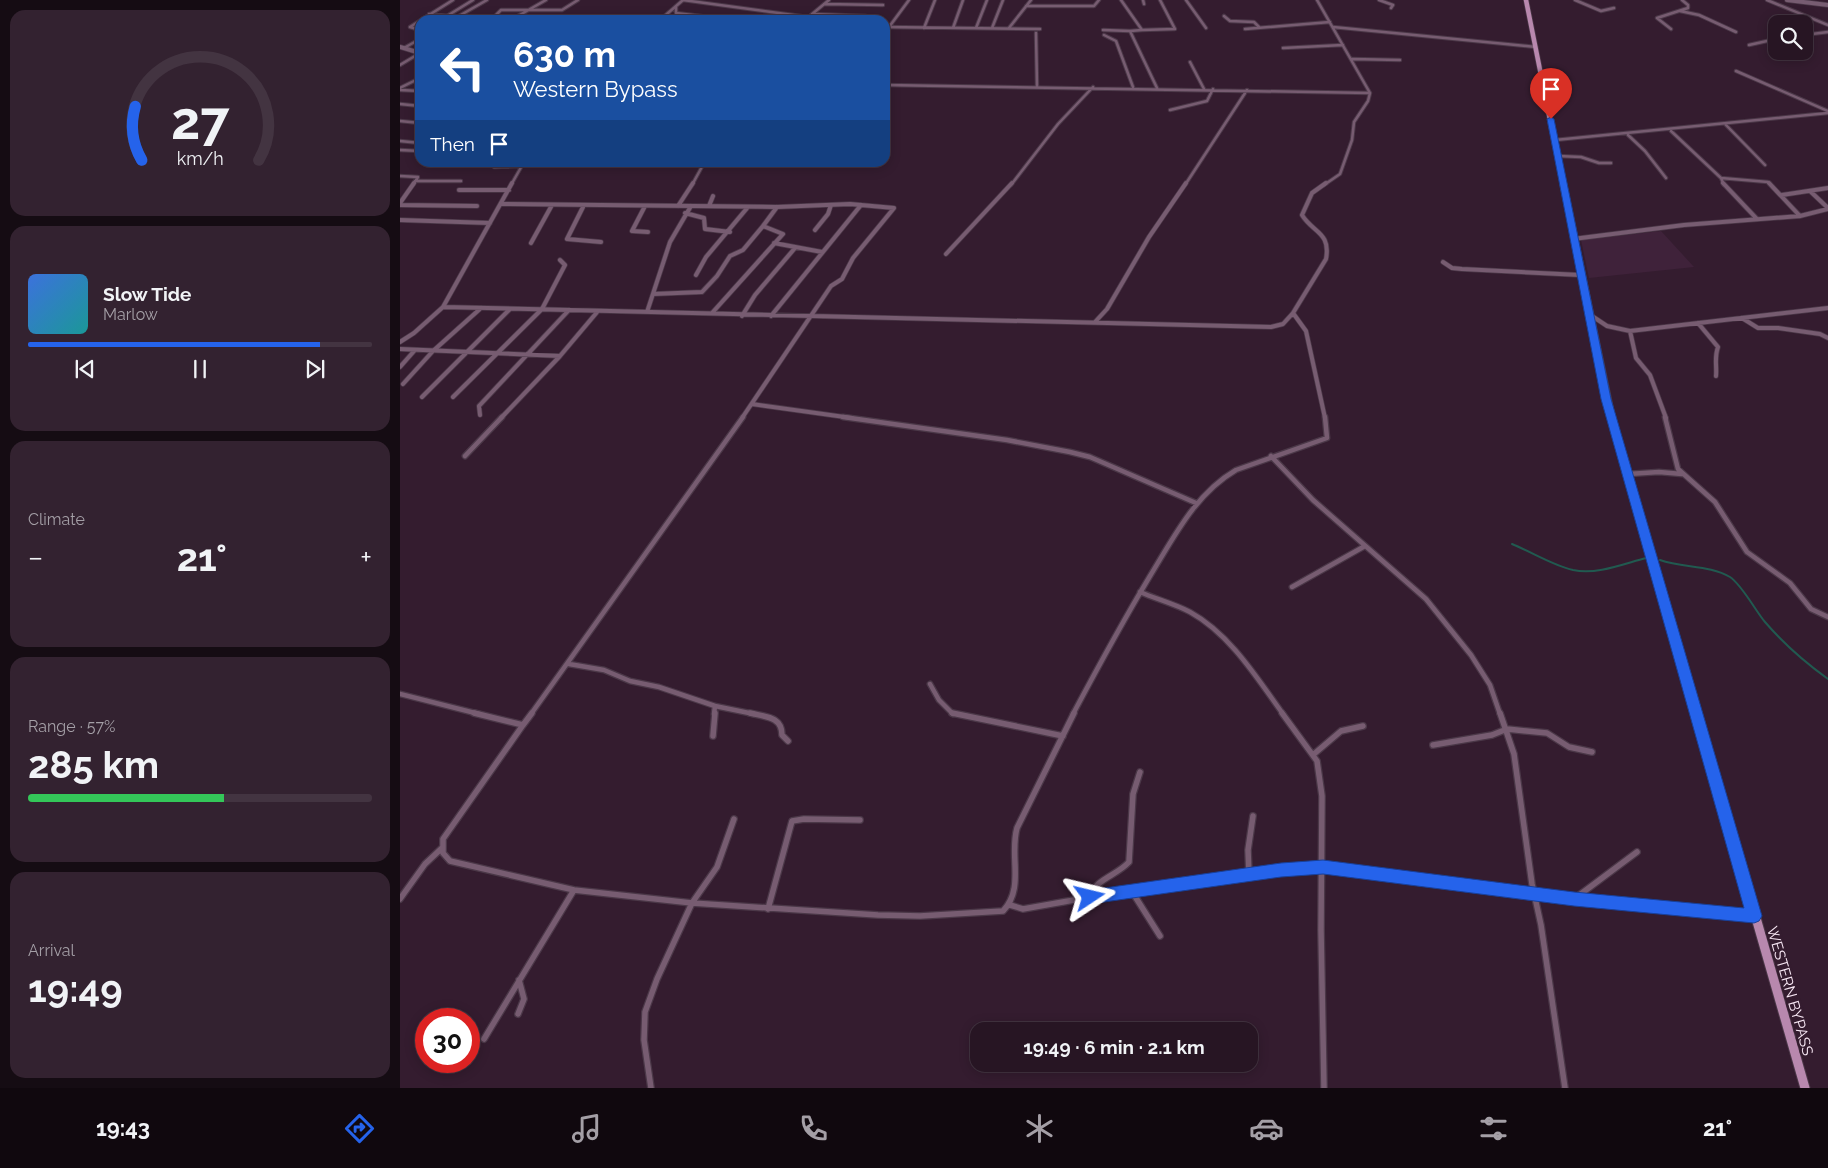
<!DOCTYPE html>
<html lang="en">
<head>
<meta charset="utf-8">
<style>
  :root { --surface:#271523; --page:#332230; --text:#f1f3f6; --muted:#a49fa6; --line:#433441; --accent:#2563eb }
  body { margin:0; font-family:Raleway,sans-serif; background:var(--page); color:var(--text); height:100vh; display:flex; flex-direction:column; font-size:19px; white-space:nowrap }
  * { box-sizing:border-box; margin:0 }
  p { font-size:16px; color:var(--muted) }
  .icon { flex:none; width:28px; height:28px; fill:none; stroke:currentColor; stroke-width:2; stroke-linecap:round; stroke-linejoin:round }
  .map { position:relative; flex:1; overflow:hidden }
  .sheet { display:flex; flex-direction:column; gap:10px; padding:10px; background:#150c13; width:400px }
  .sheet>* { flex:none }
  .top-card { position:absolute; left:15px; top:15px; width:475px; height:152px; border-radius:15px; box-shadow:0 2px 12px #0003,0 0 0 1px var(--line); background:#1a4fa0; color:#fff; overflow:hidden }
  .tools { position:absolute; left:1368px; top:15px; display:grid; gap:10px }
  .tools a { display:grid; place-items:center; width:45px; height:45px; border-radius:10px; background:var(--surface); box-shadow:0 2px 12px #0003,0 0 0 1px var(--line); font-size:25px }
  .speed { position:absolute; left:15px; top:1008px; display:flex; gap:10px; font-size:25px; font-weight:700; text-align:center }
  .speed>* { display:grid; place-content:center; width:65px; height:65px; border-radius:50%; background:var(--surface); box-shadow:0 2px 12px #0003,0 0 0 1px var(--line); line-height:1 }
  .speed .limit { border:8px solid #d22; background:#fff; color:#111 }
  .pin { position:absolute; display:grid; place-items:center; width:42px; height:42px; color:#fff; margin:-51px -21px; border-radius:50% 50% 50% 0; rotate:-45deg; box-shadow:0 0 5px #0007 }
  .pin .icon { rotate:45deg }
  .me { position:absolute; width:55px; margin:-28px; rotate:80deg; stroke-linejoin:round; filter:drop-shadow(0 0 4px #0008) }
  .turn { display:flex; align-items:center; gap:18px; height:105px; padding:0 15px; font-size:22px }
  .turn .icon { width:65px; height:65px; stroke-width:2.5 }
  .turn b { display:block; font-size:35px; line-height:42px }
  .then { display:flex; align-items:center; height:48px; padding:0 15px; background:#0003; gap:10px; font-size:19px }
  .big { font-size:38px; font-weight:700; line-height:1.1 }
  .sheet .card { flex:1; display:flex; flex-direction:column; justify-content:center; gap:8px; min-width:0; padding:0 18px; border-radius:15px; background:var(--page) }
  .sheet .dial { align-items:center; gap:0 }
  .dial svg { height:130px; overflow:visible; fill:none; stroke:var(--line); stroke-width:7; stroke-linecap:round; text-anchor:middle }
  .dial text { fill:var(--text); stroke:none }
  .song { display:flex; align-items:center; gap:15px }
  .cover { width:60px; height:60px; border-radius:8px; background:linear-gradient(135deg,hsl(220 70% 55%),hsl(180 70% 35%)) }
  .played { height:5px; border-radius:2px; background:linear-gradient(90deg,var(--accent) 85%,var(--line) 85%) }
  .keys { display:flex; justify-content:space-around; direction:ltr }
  .heat { display:flex; justify-content:space-between; align-items:center; font-size:28px; direction:ltr }
  .charge { height:8px; border-radius:4px; background:linear-gradient(90deg,#34c759 57%,var(--line) 0) }
  .trip { position:absolute; left:570px; top:1022px; width:288px; height:50px; border-radius:15px; background:var(--surface); box-shadow:0 2px 12px #0003,0 0 0 1px var(--line); font-weight:700; line-height:50px; text-align:center }
  .dock { display:flex; height:80px; justify-content:space-around; align-items:center; background:#10080e; color:var(--muted) }
  .dock .icon { width:35px; height:35px }
  .dock .selected { color:var(--accent) }
  .dock b { font-size:22px; color:var(--text) }
  main { display:flex; flex:1; min-height:0 }
  .map>svg:first-child { display:block }
  .built { fill:#3f223a }
  .lines { fill:none; stroke-linecap:round; stroke-linejoin:round }
  .stream { stroke:#215a50; stroke-width:2 }
  .street-far3-casing { stroke:#4b3848; stroke-width:4.5 }
  .street-far2-casing { stroke:#4b3848; stroke-width:5.5 }
  .street-far1-casing { stroke:#4b3848; stroke-width:7 }
  .street-casing { stroke:#4b3848; stroke-width:8 }
  .secondary-casing { stroke:#4b3848; stroke-width:5.5 }
  .primary-far3-casing { stroke:#4b3848; stroke-width:6 }
  .primary-far2-casing { stroke:#4b3848; stroke-width:8 }
  .primary-far1-casing { stroke:#4b3848; stroke-width:9 }
  .primary-casing { stroke:#4b3848; stroke-width:11 }
  .street-far3 { stroke:#775c71; stroke-width:2.5 }
  .street-far2 { stroke:#775c71; stroke-width:4 }
  .street-far1 { stroke:#775c71; stroke-width:4.5 }
  .street { stroke:#775c71; stroke-width:5.5 }
  .secondary { stroke:#775c71; stroke-width:4 }
  .primary-far3 { stroke:#b888ae; stroke-width:4.5 }
  .primary-far2 { stroke:#b888ae; stroke-width:5.5 }
  .primary-far1 { stroke:#b888ae; stroke-width:7 }
  .primary { stroke:#b888ae; stroke-width:9 }
  .route { fill:#2563eb; stroke:#184099 }
  .labels { text-anchor:middle; dominant-baseline:central; stroke-width:5; stroke-linejoin:round; paint-order:stroke }
  .street-label { font-size:15px; fill:#f9e9f6; stroke:#341c2f }
</style>
</head>
<body>
<main>
<section class="sheet">
<div class="card dial"><svg viewBox="0 0 100 80">
<path d="M14 69A42 42 0 1 1 86 69"/>
<path d="M14 69A42 42 0 0 1 10 36" stroke="#2563eb"/>
<text x="50" y="56" font-size="32" font-weight="700">27</text>
<text x="50" y="72" font-size="11">km/h</text>
</svg></div>
<div class="card">
<div class="song"><i class="cover"></i><div><b>Slow Tide</b><p>Marlow</p></div></div>
<div class="played"></div>
<div class="keys"><svg class="icon" aria-label="previous" viewBox="0 0 24 24"><path d="M18 5L8 12l10 7zM5 5v14"/></svg><svg class="icon" aria-label="pause" viewBox="0 0 24 24"><path d="M8 5v14M16 5v14"/></svg><svg class="icon" aria-label="next" viewBox="0 0 24 24"><path d="M6 5l10 7-10 7zM19 5v14"/></svg></div>
</div>
<div class="card"><p>Climate</p>
<div class="heat"><a>−</a><b class="big">21°</b><a>+</a></div>
</div>
<div class="card"><p>Range · 57%</p><b class="big">285 km</b><div class="charge"></div></div>
<div class="card"><p>Arrival</p><b class="big">19:49</b></div>
</section>
<div class="map">
<svg width="1428" height="1088" viewBox="0 0 1428 1088">
  <rect width="100%" height="100%" fill="#341c2f"/>
  <!-- built -->
  <path class="built" d="M1261 231 1294 267 1189 278 1181 240Z"/>
  <g class="lines">
    <!-- stream -->
    <path class="stream" d="M1112 544C1132 552 1152 565 1173 570 1197 575 1223 564 1246 558
      M1260 560C1283 568 1310 565 1330 577 1342 585 1355 610 1365 622 1383 643 1406 663 1428 679"/>
    <!-- street-far3 casing -->
    <g class="street-far3-casing">
      <path id="street-far3" d="M283 0 408 17
        M721 0 742 30 730 31
        M743 0 744 4
        M786 0 806 28
        M979 0 993 5 991 8
        M1175 0 1201 11 1214 8
        M1367 0 1428 25
        M424 4 483 5
        M626 6H694L699 0
        M276 7V13L334 20
        M1280 11 1299 15 1336 32
        M29 14 49 16
        M412 14 466 16
        M47 16 73 0
        M824 16 830 21 854 22 859 27
        M52 20 87 0
        M91 20 101 10H162L178 0
        M111 20 146 0
        M260 20 283 0
        M405 20 429 0
        M485 27 640 29
        M489 27 509 0
        M933 27 1136 47
        M524 28 535 0
        M553 28 563 0
        M576 28 587 0
        M592 28 603 0
        M609 28 631 0
        M845 29 930 22
        M1271 29 1257 18 1288 8V5L1282 0
        M20 30 10 27 53 0
        M703 30 730 31 757 88
        M742 30 775 29 760 0
        M636 33 637 86
        M704 35 716 41 733 87
        M1404 35 1428 32
        M1349 45 1376 39
        M4 48 20 39
        M883 48 943 45
        M952 59 1000 60
        M790 62 804 89
        M0 65 20 53
        M1336 71 1428 111
        M485 85 970 93 917 0
        M0 88 20 78
        M0 90 20 91
        M0 104 20 106
        M770 110 807 101 813 89
        M0 121 20 123
        M1326 125 1365 165
        M1271 131 1321 178 1324 185
        M1228 135 1245 151 1266 178
        M1155 140 1428 113
        M0 141 20 143
        M0 150 20 151
        M1158 156 1181 157 1199 163H1211
        M96 162 94 167 122 166
        M278 162 304 163 292 185
        M0 176 18 177 13 185
        M1321 178 1368 182 1371 185
        M15 181H61
        M111 185 124 162
        M611 185 658 124 693 87
        M785 185 847 90
        M924 185 940 174 952 140 954 122 968 101 970 93"/>
    </g>
    <!-- street-far2 casing -->
    <g class="street-far2-casing">
      <path id="street-far2" d="M1323 183 1357 219
        M1369 183 1400 216
        M59 190H109
        M1410 191 1428 208
        M1382 195 1428 188
        M0 203 14 183
        M101 204 377 207 450 204 494 208 453 258 442 279 431 286 342 418
        M0 205 77 206
        M184 205 167 239 201 242
        M245 206 232 231 248 232
        M278 206 293 183
        M309 206 313 196
        M285 213 304 218 305 229 330 232
        M0 220 90 223
        M415 230 428 214 431 205
        M1173 239 1284 225 1400 216 1428 209
        M131 243 152 205
        M374 243 422 252
        M546 254 612 183
        M1043 262 1052 268 1062 269 1180 275
        M296 275 306 257 348 207
        M253 294 302 292 317 276 330 256 343 250 363 226
        M43 307 871 327 883 324 893 313
        M247 312 270 242 291 206
        M312 313 383 234 363 226 377 207
        M1189 314 1207 326 1230 331 1428 308
        M342 316 355 295 395 248
        M371 316 461 205
        M1342 318 1358 328H1378L1420 334 1428 338
        M695 322 707 309 749 237 786 183
        M1298 323 1318 347C1314 358 1317 365 1316 376
        M1230 331 1236 358 1250 375 1266 418
        M0 342 14 333 43 307 112 183
        M0 349 160 356
        M0 367 15 350
        M3 384 33 351 81 308
        M22 397 110 309
        M53 397 142 309 165 265 160 260
        M352 404 452 418
        M80 415 79 406 169 310
        M101 418 160 356 198 311
        M925 418 906 331 893 313 926 259C931 232 913 233 902 215L912 193 926 183"/>
    </g>
    <!-- street-far1 casing -->
    <g class="street-far1-casing">
      <path id="street-far1" d="M443 417 607 440 670 452 690 457 796 503
        M1265 417 1278 469 1315 502 1347 552 1390 583 1411 609 1428 617
        M65 456 102 417
        M871 456 913 500 1026 599 1071 655 1090 685 1100 714
        M1228 474 1259 472 1282 474
        M892 587 965 546
        M740 592C756 599 775 604 790 612 830 634 857 678 883 714
        M169 664 204 670 230 681 259 687 315 706 354 714
        M530 684 539 700 553 714
        M0 694 79 714
        M131 714 343 417
        M314 714 315 706
        M673 714C698 667 723 621 750 576 774 537 795 494 836 470L927 438 925 417"/>
    </g>
    <!-- street casing -->
    <g class="street-casing">
      <path id="street" d="M74 713 123 725 43 839V853L50 861 174 890 292 903 478 915 520 916 603 911C625 888 609 856 617 828L674 713
        M350 713C365 717 382 716 382 735L388 741
        M552 713 663 736
        M882 713 917 761 922 796 921 930 924 1088
        M1100 713 1114 754 1132 884 1141 925 1165 1088
        M123 725 132 713
        M313 736 315 713
        M1033 745 1092 735 1107 729 1147 733 1169 747 1192 752
        M914 754 941 731 963 726
        M849 875 848 850 853 816
        M731 890 760 936
        M689 897C697 878 716 876 729 862L733 794 740 772
        M0 899 25 864 42 848
        M1174 899 1237 852
        M610 905 623 909 731 890 923 867 1174 899 1354 916
        M368 909 392 821 404 819 460 820
        M118 1014 124 999 119 980
        M84 1039 174 890
        M251 1088 244 1040 245 1012 257 979 292 903 317 867 334 819"/>
    </g>
    <!-- secondary casing -->
    <g class="secondary-casing">
      <path id="secondary" d="M1387 0 1428 5
        M0 47 20 53"/>
    </g>
    <!-- primary-far3 casing -->
    <g class="primary-far3-casing">
      <path id="primary-far3" d="M1126 0 1163 185"/>
    </g>
    <!-- primary-far2 casing -->
    <g class="primary-far2-casing">
      <path id="primary-far2" d="M1163 183 1212 418"/>
    </g>
    <!-- primary-far1 casing -->
    <g class="primary-far1-casing">
      <path id="primary-far1" d="M1211 417 1297 714"/>
    </g>
    <!-- primary casing -->
    <g class="primary-casing">
      <path id="primary" d="M1297 713 1405 1088"/>
    </g>
    <!-- street-far3 -->
    <use href="#street-far3" class="street-far3"/>
    <!-- street-far2 -->
    <use href="#street-far2" class="street-far2"/>
    <!-- street-far1 -->
    <use href="#street-far1" class="street-far1"/>
    <!-- street -->
    <use href="#street" class="street"/>
    <!-- secondary -->
    <use href="#secondary" class="secondary"/>
    <!-- primary-far3 -->
    <use href="#primary-far3" class="primary-far3"/>
    <!-- primary-far2 -->
    <use href="#primary-far2" class="primary-far2"/>
    <!-- primary-far1 -->
    <use href="#primary-far1" class="primary-far1"/>
    <!-- primary -->
    <use href="#primary" class="primary"/>
  </g>
  <!-- route -->
  <path class="route" d="M1151 117 1154 119 1211 399 1362 916 1359 921 1354 923 1174 906 923 874 881 877 690 904 684 902 682 897 684 892 690 890 881 863 923 860 1174 892 1344 908 1201 399 1147 119Z"/>
  <g class="labels">
    <!-- street labels -->
    <g class="street-label">
      <text transform="translate(1390 991) rotate(74)">WESTERN BYPASS</text>
    </g>
  </g>
</svg>
<div class="tools">
<a><svg class="icon" aria-label="search" viewBox="0 0 24 24"><circle cx="10" cy="10" r="6"/><path d="M15 15l6 6"/></svg></a>
</div>
<div class="speed"><div class="limit">30</div></div>
<div class="pin" style="left:1151px;top:119px;background:#d93025"><svg class="icon" aria-label="arrive" viewBox="0 0 24 24"><path d="M6 21V4h12l-3 4 3 4H6"/></svg></div>
<svg class="me" style="left:690px;top:897px" viewBox="-20 -20 40 40"><path d="M0-17L14 15 0 8-14 15z" fill="#2563eb" stroke="#fff" stroke-width="4"/></svg>
<div class="trip">19:49 · 6 min · 2.1 km</div>
<div class="top-card">
<div class="turn"><svg class="icon" aria-label="left" viewBox="0 0 24 24"><path d="M17 20v-9H6M10 6l-5 5 5 5"/></svg><div><b>630 m</b>Western Bypass</div></div>
<div class="then">Then<svg class="icon" aria-label="arrive" viewBox="0 0 24 24"><path d="M6 21V4h12l-3 4 3 4H6"/></svg></div>
</div>
</div>
</main>
<nav class="dock">
<b>19:43</b>
<svg class="icon selected" aria-label="directions" viewBox="0 0 24 24"><path d="M12 3l9 9-9 9-9-9zM9 14v-3h6M13 9l2 2-2 2"/></svg>
<svg class="icon" aria-label="music" viewBox="0 0 24 24"><path d="M9 18V5l10-2v13"/><circle cx="6" cy="18" r="3"/><circle cx="16" cy="16" r="3"/></svg>
<svg class="icon" aria-label="phone" viewBox="0 0 24 24"><path d="M5 4h4l2 5-3 2q2 4 5 5l2-3 5 2v4C11 20 4 13 5 4z"/></svg>
<svg class="icon" aria-label="climate" viewBox="0 0 24 24"><path d="M12 3v18M4 7l16 10M4 17L20 7"/></svg>
<svg class="icon" aria-label="car" viewBox="0 0 24 24"><path d="M5 17H2v-5l4-1 3-4h7l3 4 3 1v5h-3M9 17h6M6 11h13"/><circle cx="7" cy="17" r="2"/><circle cx="17" cy="17" r="2"/></svg>
<svg class="icon" aria-label="filters" viewBox="0 0 24 24"><path d="M4 7h16M4 17h16"/><circle cx="9" cy="7" r="2"/><circle cx="15" cy="17" r="2"/></svg>
<b>21°</b>
</nav>
</body>
</html>
